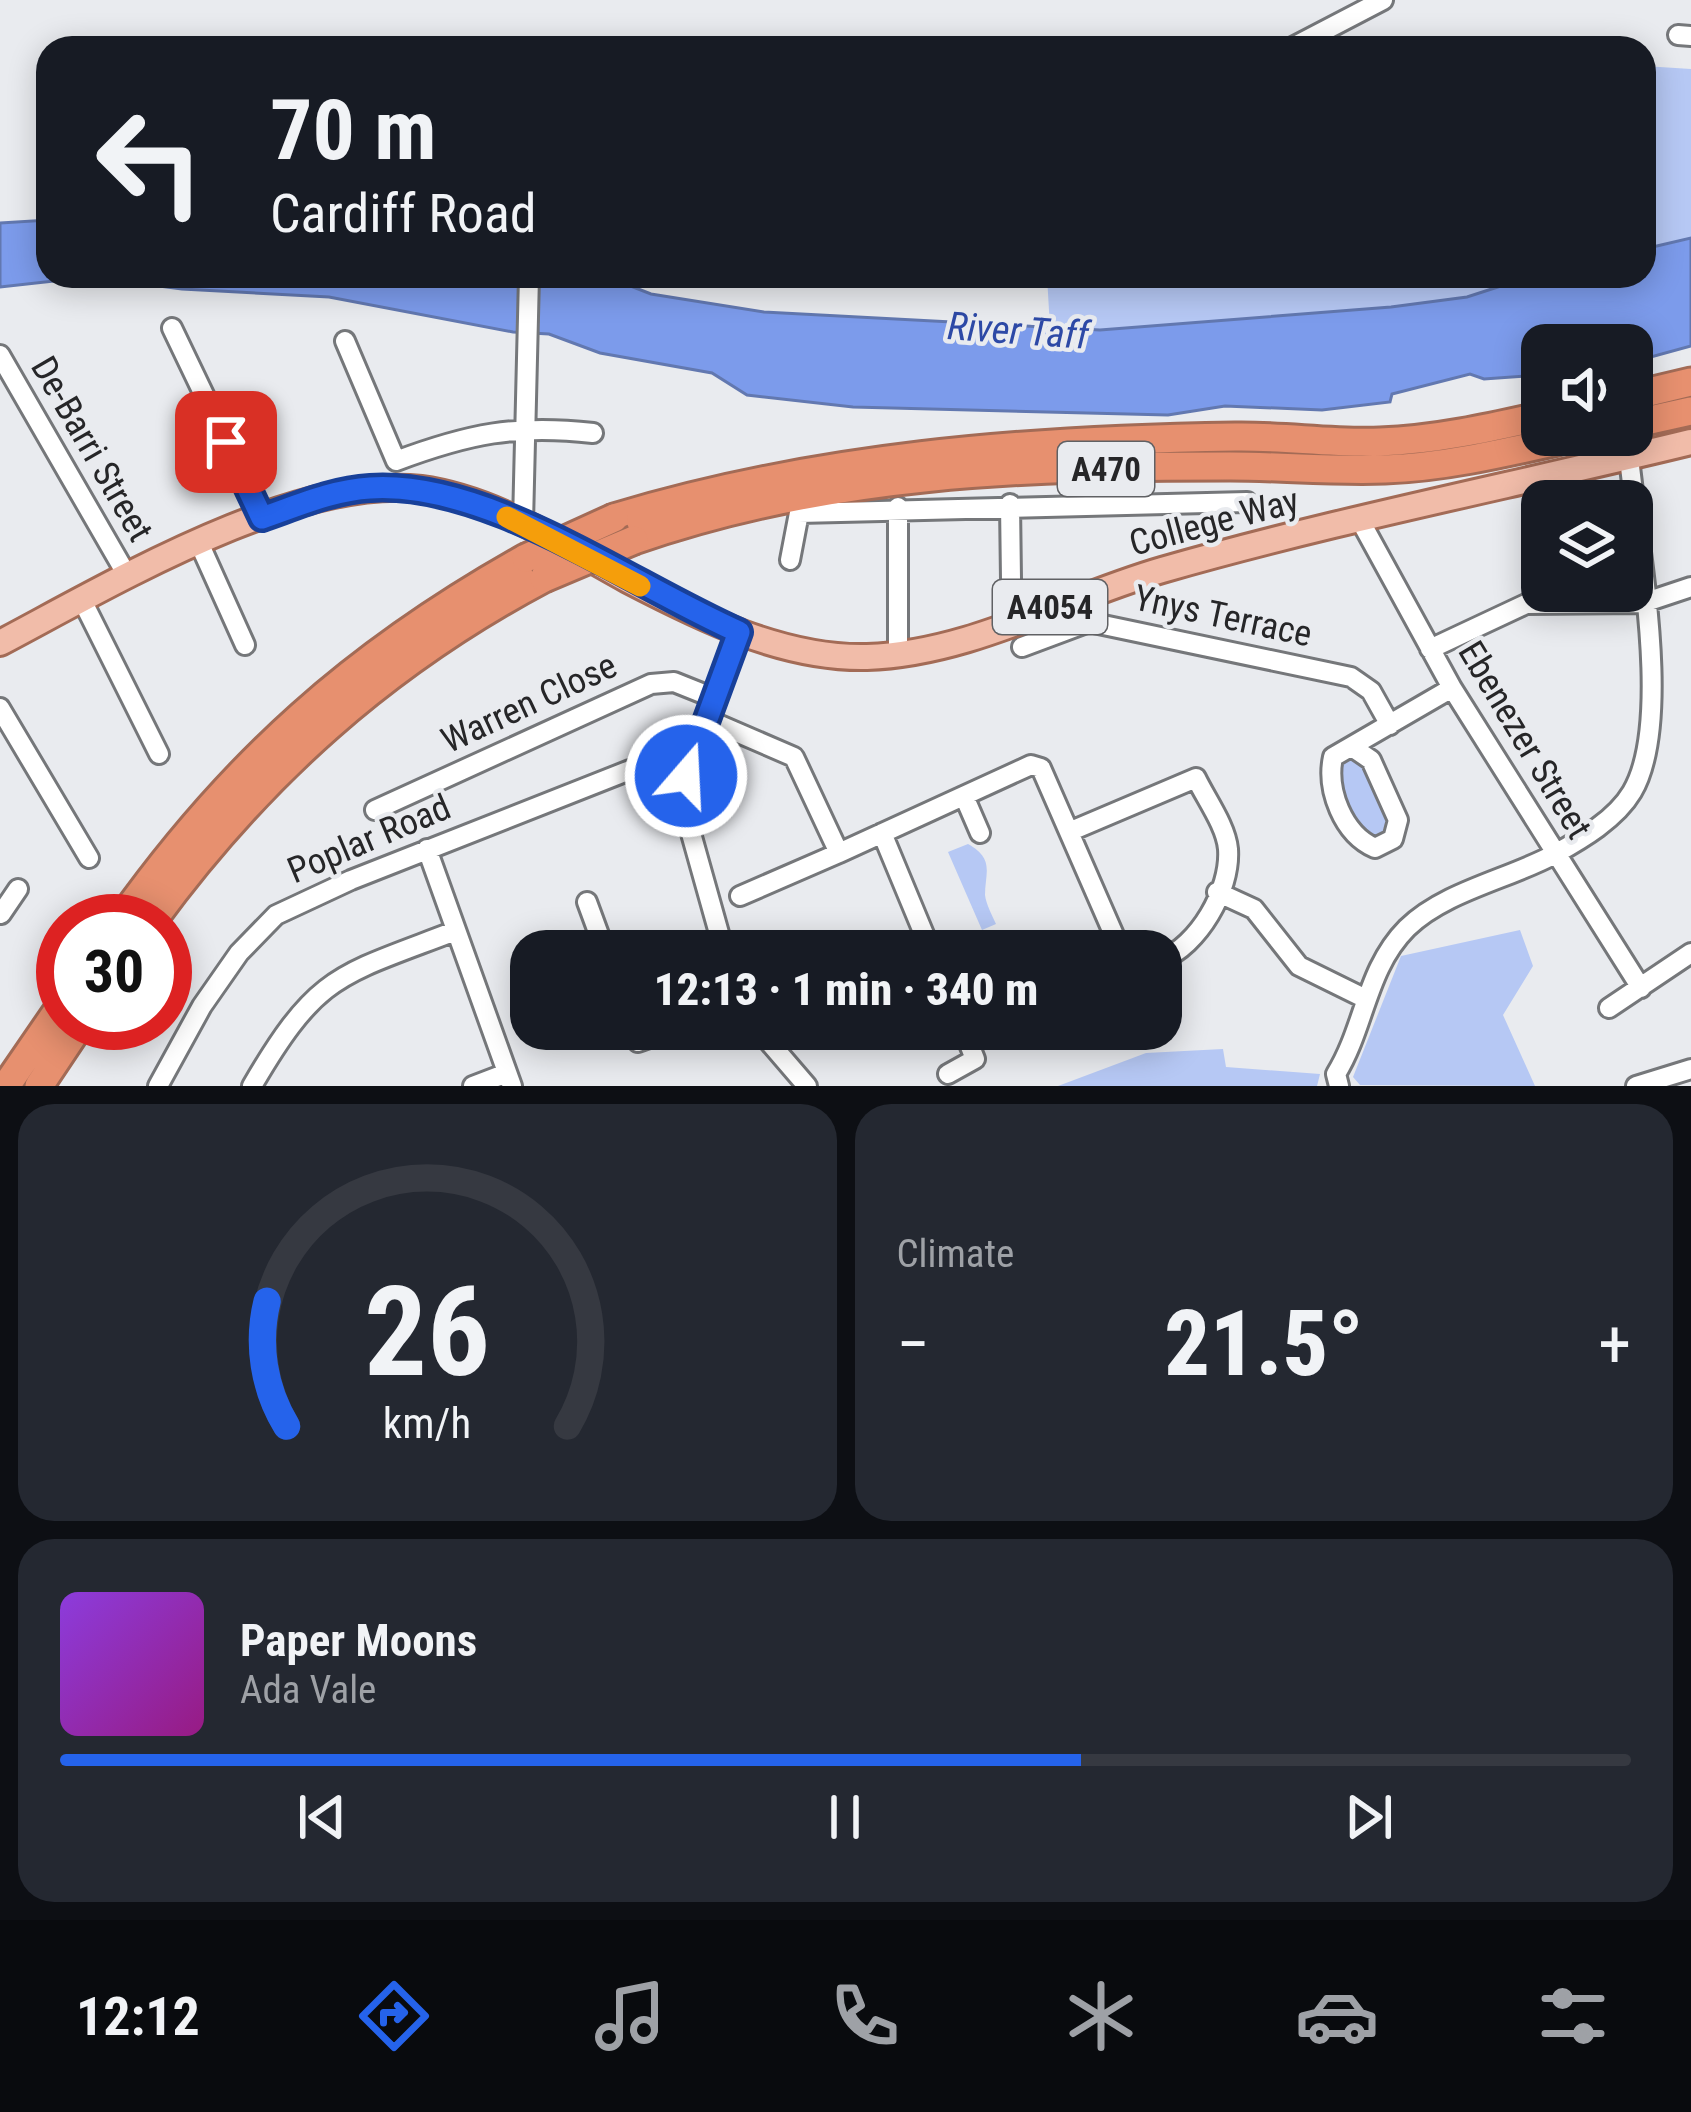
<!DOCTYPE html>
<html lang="en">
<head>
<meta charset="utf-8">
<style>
  :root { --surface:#171b24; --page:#242831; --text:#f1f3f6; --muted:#9ea1a6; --line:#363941; --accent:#2563eb }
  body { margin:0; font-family:"Roboto Condensed",sans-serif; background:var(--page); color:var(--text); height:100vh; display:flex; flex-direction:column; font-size:45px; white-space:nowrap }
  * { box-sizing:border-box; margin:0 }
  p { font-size:39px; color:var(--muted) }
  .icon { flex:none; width:66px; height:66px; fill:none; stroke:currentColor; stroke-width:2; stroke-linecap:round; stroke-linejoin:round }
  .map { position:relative; height:1086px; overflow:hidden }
  .drawer { display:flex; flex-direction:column; gap:18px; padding:18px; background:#0d0f14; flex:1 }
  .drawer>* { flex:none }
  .top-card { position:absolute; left:36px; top:36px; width:1620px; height:252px; border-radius:36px; box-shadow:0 6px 30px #0003; background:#171b24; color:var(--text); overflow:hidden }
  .tools { position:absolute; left:1521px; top:324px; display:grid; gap:24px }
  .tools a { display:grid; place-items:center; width:132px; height:132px; border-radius:24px; background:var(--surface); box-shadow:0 6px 30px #0003; font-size:60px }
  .speed { position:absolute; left:36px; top:894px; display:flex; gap:24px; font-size:60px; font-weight:700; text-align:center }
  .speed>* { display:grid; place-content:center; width:156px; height:156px; border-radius:50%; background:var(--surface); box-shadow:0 6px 30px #0003; line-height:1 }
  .speed .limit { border:18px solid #d22; background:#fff; color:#111 }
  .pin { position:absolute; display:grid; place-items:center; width:102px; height:102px; color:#fff; margin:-51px; border-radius:24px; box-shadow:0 6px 18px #0006 }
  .me { position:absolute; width:132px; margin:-66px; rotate:19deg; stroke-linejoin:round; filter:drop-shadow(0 0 9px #0008) }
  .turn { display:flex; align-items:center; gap:42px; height:252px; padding:0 36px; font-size:54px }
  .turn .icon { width:156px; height:156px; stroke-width:2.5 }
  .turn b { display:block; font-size:84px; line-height:102px }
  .big { font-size:90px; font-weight:800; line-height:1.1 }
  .drawer .tile { flex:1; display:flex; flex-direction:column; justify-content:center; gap:18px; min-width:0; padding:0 42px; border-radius:36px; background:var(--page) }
  .drawer .dial { align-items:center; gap:0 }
  .dial svg { height:312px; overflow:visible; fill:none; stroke:var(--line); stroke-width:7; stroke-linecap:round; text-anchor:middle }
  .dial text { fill:var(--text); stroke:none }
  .song { display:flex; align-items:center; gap:36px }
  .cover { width:144px; height:144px; border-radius:18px; background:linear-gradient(135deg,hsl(270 70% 55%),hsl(310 70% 35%)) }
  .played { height:12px; border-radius:6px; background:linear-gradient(90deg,var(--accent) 65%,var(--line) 65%) }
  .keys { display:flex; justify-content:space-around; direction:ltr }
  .heat { display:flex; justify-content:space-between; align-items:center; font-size:66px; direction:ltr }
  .drawer .tiles { flex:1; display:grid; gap:18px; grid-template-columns:1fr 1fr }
  .tile:last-child { grid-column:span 2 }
  .trip { position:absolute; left:510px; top:930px; width:672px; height:120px; border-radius:36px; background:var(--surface); box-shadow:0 6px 30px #0003; font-weight:800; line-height:120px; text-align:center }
  .dock { display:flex; height:192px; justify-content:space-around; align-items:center; background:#090b0e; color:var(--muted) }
  .dock .icon { width:84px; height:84px }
  .dock .active { color:var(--accent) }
  .dock b { font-size:54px; color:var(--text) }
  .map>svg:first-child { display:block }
  .green { fill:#b6c8f4 }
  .water { fill:#7c9beb; stroke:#6278b0; stroke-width:3 }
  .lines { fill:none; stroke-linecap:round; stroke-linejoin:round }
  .minor-casing { stroke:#75777a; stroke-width:24 }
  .major-casing { stroke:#a36b56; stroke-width:30 }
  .highway-casing { stroke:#a36b56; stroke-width:33 }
  .minor { stroke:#fff; stroke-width:18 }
  .major { stroke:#f1bca9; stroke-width:24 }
  .highway { stroke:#e7906f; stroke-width:27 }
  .highway-bridge-casing { stroke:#a36b56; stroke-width:33; stroke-linecap:butt }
  .highway-bridge { stroke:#e7906f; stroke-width:27 }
  .route-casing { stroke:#184099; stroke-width:30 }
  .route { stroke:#2563eb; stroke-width:21 }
  .slow { stroke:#f59e0b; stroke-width:21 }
  .labels { text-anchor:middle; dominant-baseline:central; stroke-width:9; stroke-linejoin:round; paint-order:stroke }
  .shield { fill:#e9ebef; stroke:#606164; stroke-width:3 }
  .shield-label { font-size:33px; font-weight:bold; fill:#262628 }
  .street-label { font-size:36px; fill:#262628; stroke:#e9ebef }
  .water-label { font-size:39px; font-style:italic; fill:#2d49a6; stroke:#e9ebef }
</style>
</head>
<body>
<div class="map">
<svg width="1691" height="1086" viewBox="0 0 1691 1086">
  <rect width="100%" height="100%" fill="#e9ebef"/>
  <!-- green -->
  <path class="green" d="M1644 66 1691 69V238L1644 249Z
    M1047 276H1532L1467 297 1391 307 1100 330 1050 328Z
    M1346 757 1364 765 1390 812 1380 838 1361 836C1347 811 1322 783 1346 757Z
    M968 844C995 859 985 873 985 895 986 904 992 915 996 924L982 930 948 852Z
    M1520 930 1533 966 1503 1015 1535 1086 1360 1085 1353 1077 1401 956Z
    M1223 1049 1226 1067 1320 1074 1317 1086H1058L1146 1053Z"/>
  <!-- water -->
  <path class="water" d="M48 220V276H605L651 294 764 312 1100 330 1391 307 1467 297 1532 276H1644V249L1691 238V346L1640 360 1632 358V345H1542V375L1484 379 1470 374 1392 394 1390 402 1322 410 1225 406 1168 415 853 407 747 395 712 373 600 353 549 334 513 332 329 297 182 289 90 277 0 287V223Z"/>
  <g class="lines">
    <!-- minor casing -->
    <g class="minor-casing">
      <path id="minor" d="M1678 35 1691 36
        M1291 48 1383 0
        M172 328 263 518
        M345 341 396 461C468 434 516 424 593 433
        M0 355 128 577
        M1010 504 1011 579
        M898 507V655
        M1361 522 1452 688 1641 988
        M523 523 529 276
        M200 545 245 645
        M790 560 799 513 1247 502
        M82 600 159 754
        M1022 647 1089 622 1351 677 1371 691 1390 725
        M1430 649 1526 604 1643 603 1691 587
        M0 708 89 858
        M706 719 794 757 839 853 1031 765 1041 768 1121 951
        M1352 747 1371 760 1398 820 1393 839 1375 848C1343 834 1326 790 1333 757L1452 688
        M964 796 980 833
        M375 810 651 684 674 682 714 698
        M1071 831 1196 778C1206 799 1226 826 1228 849 1231 890 1198 946 1161 960
        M882 833 931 951
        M427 849 512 1086
        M1217 892 1254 909 1299 966 1366 999
        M740 896 839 853
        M587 902 605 951
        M1 914 18 889
        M724 951 685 812 686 775 739 632
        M1609 1008 1691 953
        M633 1029 638 1042 675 1029
        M758 1029 807 1086
        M1146 1029 1148 1037
        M948 1074 975 1059 963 1029
        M158 1086 202 1006 239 953 276 915 351 880 630 770 686 775
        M252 1086C318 973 338 976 455 931
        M473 1086 507 1073
        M1339 1086 1336 1074C1365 1027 1366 969 1407 928 1445 891 1509 879 1555 854 1582 839 1616 819 1632 792 1674 721 1637 541 1629 457
        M1636 1086 1691 1069"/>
    </g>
    <!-- major casing -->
    <g class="major-casing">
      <path id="major" d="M0 643C110 585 296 474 421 489 495 499 564 545 628 580 701 618 783 659 867 657 969 654 1065 598 1162 570 1336 520 1515 485 1691 442"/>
    </g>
    <!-- highway casing -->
    <g class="highway-casing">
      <path id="highway" d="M1632 396 1691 382
        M1632 424 1691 411
        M614 518C816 457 1025 440 1235 437 1283 436 1332 444 1380 442 1435 440 1489 428 1542 416
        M634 540C829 472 1024 466 1230 466 1281 466 1333 471 1385 469 1450 467 1520 449 1584 435
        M120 921C233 762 356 653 526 558
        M152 921C259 775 384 663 544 578
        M6 1086 63 1003
        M39 1086 81 1023"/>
    </g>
    <!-- minor -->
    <use href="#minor" class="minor"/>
    <!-- major -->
    <use href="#major" class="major"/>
    <!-- highway -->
    <use href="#highway" class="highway"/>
    <!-- highway-bridge casing -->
    <g class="highway-bridge-casing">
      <path id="highway-bridge" d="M526 558 614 518
        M544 578 634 540"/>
    </g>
    <!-- highway-bridge -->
    <use href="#highway-bridge" class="highway-bridge"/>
  </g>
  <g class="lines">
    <!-- route casing -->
    <g class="route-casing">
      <path id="route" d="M226 442 262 518C297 506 333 490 370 488 488 480 630 584 739 632L686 776"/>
    </g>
    <!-- route -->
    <use href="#route" class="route"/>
    <!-- slow -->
    <path class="slow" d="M507 517 640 586"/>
  </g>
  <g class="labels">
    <!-- shield labels -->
    <g class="shield">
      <rect x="1058" y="442" width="96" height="54" rx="9"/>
      <rect x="993" y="580" width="114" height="54" rx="9"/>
    </g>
    <g class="shield-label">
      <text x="1106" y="469">A470</text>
      <text x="1050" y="607">A4054</text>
    </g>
    <!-- street labels -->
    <g class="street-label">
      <text transform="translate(92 449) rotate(60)">De-Barri Street</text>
      <text transform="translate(1214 522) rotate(-15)">College Way</text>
      <text transform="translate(1223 616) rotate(12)">Ynys Terrace</text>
      <text transform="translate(529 703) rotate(-25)">Warren Close</text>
      <text transform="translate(1525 740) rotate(59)">Ebenezer Street</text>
      <text transform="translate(369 839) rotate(-23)">Poplar Road</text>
    </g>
    <!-- water labels -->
    <g class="water-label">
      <text transform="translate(1018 331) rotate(4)">River Taff</text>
    </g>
  </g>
</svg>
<div class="tools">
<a><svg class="icon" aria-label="sound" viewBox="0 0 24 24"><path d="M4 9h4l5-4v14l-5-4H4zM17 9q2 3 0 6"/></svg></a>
<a><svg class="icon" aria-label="layers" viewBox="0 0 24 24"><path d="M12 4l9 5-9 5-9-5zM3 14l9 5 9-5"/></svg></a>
</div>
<div class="speed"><div class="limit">30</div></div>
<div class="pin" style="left:226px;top:442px;background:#d93025"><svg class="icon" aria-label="arrive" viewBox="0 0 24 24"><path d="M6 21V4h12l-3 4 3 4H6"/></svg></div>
<svg class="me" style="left:686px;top:776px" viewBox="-20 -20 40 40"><circle r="17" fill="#2563eb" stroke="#fff" stroke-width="3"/><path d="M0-11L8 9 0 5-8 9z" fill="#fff"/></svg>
<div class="trip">12:13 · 1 min · 340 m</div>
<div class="top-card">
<div class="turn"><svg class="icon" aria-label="left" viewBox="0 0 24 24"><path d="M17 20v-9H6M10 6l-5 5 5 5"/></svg><div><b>70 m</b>Cardiff Road</div></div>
</div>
</div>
<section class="drawer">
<div class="tiles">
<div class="tile dial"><svg viewBox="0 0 100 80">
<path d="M14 69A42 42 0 1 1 86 69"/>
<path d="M14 69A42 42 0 0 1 9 37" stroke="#2563eb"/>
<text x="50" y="56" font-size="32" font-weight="700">26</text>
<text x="50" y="72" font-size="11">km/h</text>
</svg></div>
<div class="tile"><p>Climate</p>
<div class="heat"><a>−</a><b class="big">21.5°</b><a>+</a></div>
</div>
<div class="tile">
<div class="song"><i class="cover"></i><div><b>Paper Moons</b><p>Ada Vale</p></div></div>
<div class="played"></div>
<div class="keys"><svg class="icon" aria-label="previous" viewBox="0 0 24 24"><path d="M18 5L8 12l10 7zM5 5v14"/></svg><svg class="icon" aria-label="pause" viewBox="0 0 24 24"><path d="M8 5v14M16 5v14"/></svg><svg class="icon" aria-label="next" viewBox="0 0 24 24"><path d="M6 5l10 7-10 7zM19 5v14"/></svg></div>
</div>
</div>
</section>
<nav class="dock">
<b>12:12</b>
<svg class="icon active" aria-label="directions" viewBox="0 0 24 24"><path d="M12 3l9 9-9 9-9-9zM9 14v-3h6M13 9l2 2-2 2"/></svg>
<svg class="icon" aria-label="music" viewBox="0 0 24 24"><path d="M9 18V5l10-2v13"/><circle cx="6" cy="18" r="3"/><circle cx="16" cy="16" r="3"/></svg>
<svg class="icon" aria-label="phone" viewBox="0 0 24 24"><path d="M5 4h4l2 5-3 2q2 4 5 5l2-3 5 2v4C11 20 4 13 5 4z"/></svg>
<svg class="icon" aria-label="climate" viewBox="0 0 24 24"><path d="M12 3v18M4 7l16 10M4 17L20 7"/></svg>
<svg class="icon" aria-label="car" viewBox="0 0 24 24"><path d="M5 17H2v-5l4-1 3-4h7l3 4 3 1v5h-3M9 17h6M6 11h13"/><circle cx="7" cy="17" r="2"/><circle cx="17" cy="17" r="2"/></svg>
<svg class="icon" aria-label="filters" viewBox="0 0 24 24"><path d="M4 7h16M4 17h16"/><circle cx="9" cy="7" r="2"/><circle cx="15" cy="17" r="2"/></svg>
</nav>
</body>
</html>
